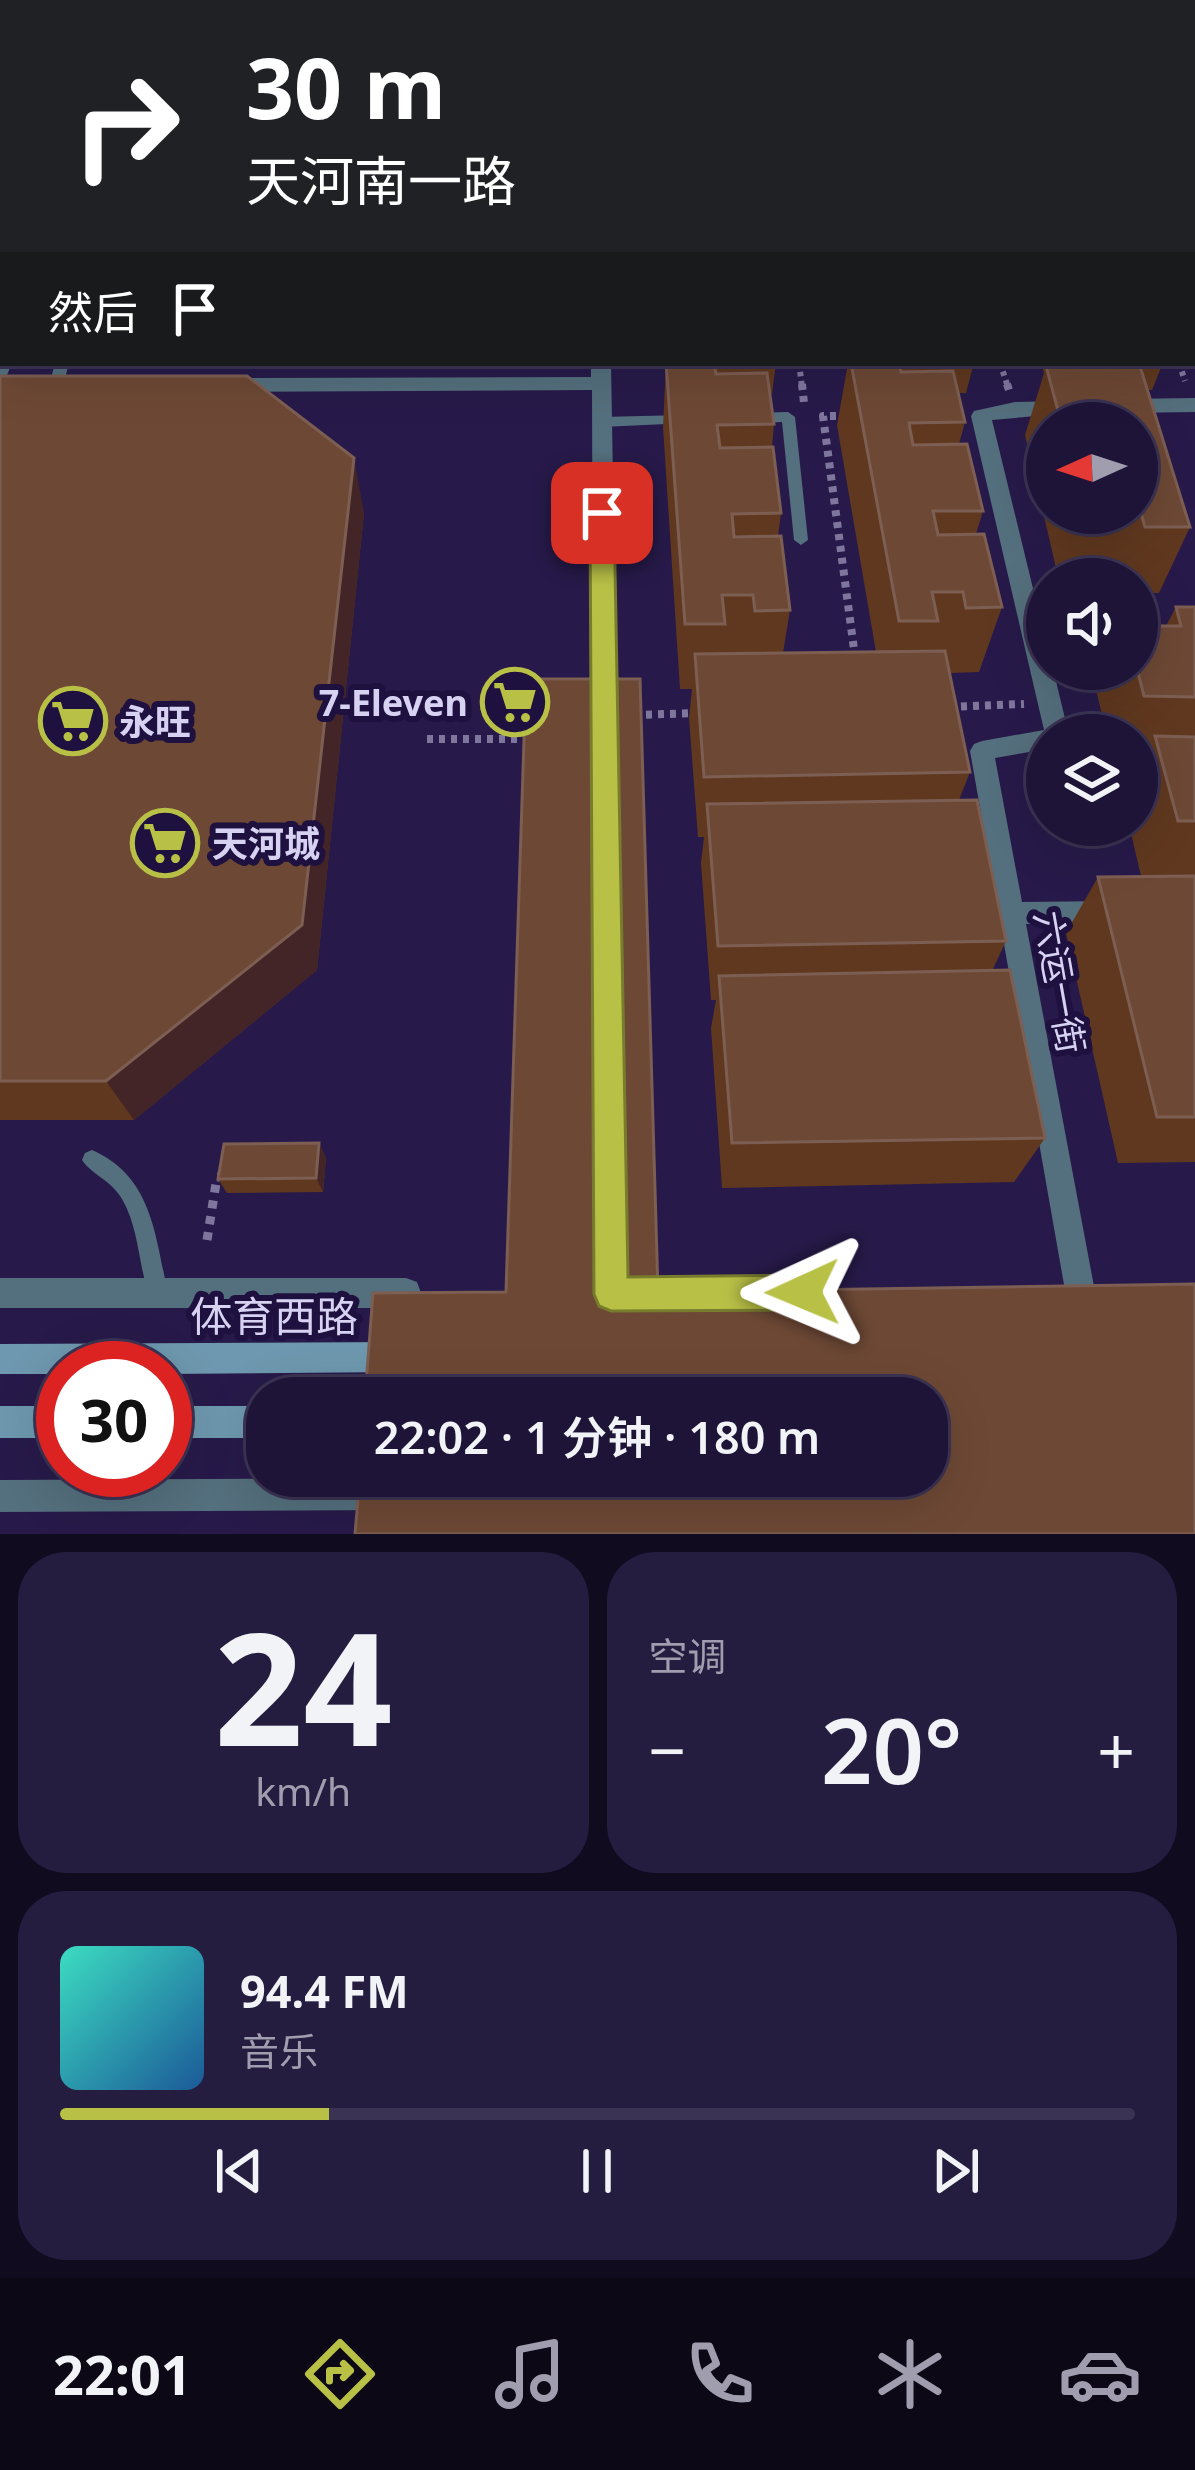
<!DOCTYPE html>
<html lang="zh">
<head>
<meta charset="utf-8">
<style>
  :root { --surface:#1d1438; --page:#251d40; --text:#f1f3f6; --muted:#a09eae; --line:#3b3353; --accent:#b9c046 }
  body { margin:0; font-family:"Noto Sans","Noto Sans SC",sans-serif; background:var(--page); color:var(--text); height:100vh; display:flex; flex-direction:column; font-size:45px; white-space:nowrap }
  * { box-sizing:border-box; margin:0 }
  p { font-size:39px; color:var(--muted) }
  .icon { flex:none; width:66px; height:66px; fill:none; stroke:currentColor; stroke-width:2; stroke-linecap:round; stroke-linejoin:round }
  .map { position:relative; height:1534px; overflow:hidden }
  .sheet { display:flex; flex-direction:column; gap:18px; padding:18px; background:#100b1f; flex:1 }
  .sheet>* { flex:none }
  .banner { position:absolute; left:0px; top:0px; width:1197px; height:366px; box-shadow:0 12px 48px #0002,0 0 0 3px var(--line); background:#202124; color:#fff; overflow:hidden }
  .needle { width:78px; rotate:267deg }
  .buttons { position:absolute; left:1026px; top:402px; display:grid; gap:24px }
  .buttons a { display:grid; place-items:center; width:132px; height:132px; border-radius:50%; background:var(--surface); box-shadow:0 12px 48px #0002,0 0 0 3px var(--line); font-size:60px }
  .speed { position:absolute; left:36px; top:1341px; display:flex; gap:24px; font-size:60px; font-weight:700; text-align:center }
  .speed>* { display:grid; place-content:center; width:156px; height:156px; border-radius:50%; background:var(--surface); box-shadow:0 12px 48px #0002,0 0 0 3px var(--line); line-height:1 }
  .speed .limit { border:18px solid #d22; background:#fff; color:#111 }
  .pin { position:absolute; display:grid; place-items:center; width:102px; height:102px; color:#fff; margin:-51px; border-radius:24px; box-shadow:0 6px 18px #0006 }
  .me { position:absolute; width:132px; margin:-66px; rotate:269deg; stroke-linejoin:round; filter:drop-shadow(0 0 9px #0008) }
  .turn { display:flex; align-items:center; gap:42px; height:252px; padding:0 48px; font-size:54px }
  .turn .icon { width:156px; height:156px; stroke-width:2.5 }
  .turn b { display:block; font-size:84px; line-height:102px }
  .then { display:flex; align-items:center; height:114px; padding:0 48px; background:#0003; gap:24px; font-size:45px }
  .big { font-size:90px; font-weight:600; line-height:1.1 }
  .sheet .tile { flex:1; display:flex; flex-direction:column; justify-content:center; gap:18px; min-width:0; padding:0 42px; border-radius:48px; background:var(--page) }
  .sheet .dial { align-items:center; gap:0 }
  .dial b { font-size:156px; line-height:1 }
  .song { display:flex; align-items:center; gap:36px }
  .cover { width:144px; height:144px; border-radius:18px; background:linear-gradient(135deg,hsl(170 70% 55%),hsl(210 70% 35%)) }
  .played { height:12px; border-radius:6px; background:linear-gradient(90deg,var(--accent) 25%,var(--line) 25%) }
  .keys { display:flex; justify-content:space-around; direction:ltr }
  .heat { display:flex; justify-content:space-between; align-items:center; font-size:66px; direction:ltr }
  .sheet .tiles { flex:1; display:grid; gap:18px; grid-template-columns:1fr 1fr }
  .tile:last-child { grid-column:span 2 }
  .trip { position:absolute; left:246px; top:1377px; width:702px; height:120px; border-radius:48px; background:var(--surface); box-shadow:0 12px 48px #0002,0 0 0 3px var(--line); font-weight:600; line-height:120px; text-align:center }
  .dock { display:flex; height:192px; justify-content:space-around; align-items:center; background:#0c0816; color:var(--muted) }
  .dock .icon { width:84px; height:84px }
  .dock .selected { color:var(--accent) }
  .dock b { font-size:54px; color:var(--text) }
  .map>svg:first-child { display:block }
  .built { fill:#2f2057 }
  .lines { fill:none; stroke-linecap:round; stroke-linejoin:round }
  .path-far2 { stroke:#7f769d; stroke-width:6; stroke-dasharray:4.5 4.5; stroke-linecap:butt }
  .path-far1 { stroke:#7f769d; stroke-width:8; stroke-dasharray:6 6; stroke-linecap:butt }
  .path { stroke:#7f769d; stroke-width:9; stroke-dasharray:8 8; stroke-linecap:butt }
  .service { fill:#546f7d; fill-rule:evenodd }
  .pedestrian { fill:#546f7d; fill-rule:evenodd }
  .minor { fill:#546f7d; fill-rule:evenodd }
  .tertiary { fill:#546f7d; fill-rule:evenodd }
  .secondary { fill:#6e98af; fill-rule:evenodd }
  .wall { fill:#60381f }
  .shaded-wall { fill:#442527 }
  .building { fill:#6d4835; stroke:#7d5e53; stroke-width:3 }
  .route { fill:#b9c046; stroke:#787d2e; stroke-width:3 }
  .labels { text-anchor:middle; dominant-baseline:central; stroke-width:12; stroke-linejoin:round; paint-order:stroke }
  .poi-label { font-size:36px; font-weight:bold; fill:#d7d2f1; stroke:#1e103f; text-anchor:start }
  .street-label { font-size:36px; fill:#d7d2f1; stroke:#1e103f }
  .near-street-label { font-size:42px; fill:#d7d2f1; stroke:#1e103f }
</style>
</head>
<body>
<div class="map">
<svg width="1195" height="1534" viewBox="0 0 1195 1534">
  <rect width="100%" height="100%" fill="#271a4a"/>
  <!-- built -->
  <path class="built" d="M0 0H526L3 3V363H134L133 369H0Z"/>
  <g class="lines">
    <!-- path-far2 -->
    <path class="path-far2" d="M799 363 802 387
      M1000 363 1008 387
      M1179 363 1185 381"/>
    <!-- path-far1 -->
    <path class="path-far1" d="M802 384 804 403
      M1007 384 1009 390
      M848 416H823L855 657
      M949 707 1024 704
      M634 715 699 713
      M427 739H534"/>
    <!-- path -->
    <path class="path" d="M207 1240 217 1177H226"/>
    <!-- service -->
    <path class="service" d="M450 0H462L464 3H452Z
      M55 363H69L63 386 56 390 49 386Z
      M788 412 795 417 808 540 801 545 794 540 782 422 752 423 745 418 752 413Z
      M684 415 689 417V423L601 427 594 422 601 417Z
      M92 1150C153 1177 155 1236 168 1293L165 1300 158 1303 151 1300C138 1268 140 1230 122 1199 111 1180 92 1175 82 1160L85 1153Z"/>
    <!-- pedestrian -->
    <path class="pedestrian" d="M0 355H3V363H12L7 375 0 376Z"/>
    <!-- minor -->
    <path class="minor" d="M1195 398V412L1123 413 1113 406 1123 399Z
      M1064 401 1074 408 1071 413 992 420 1047 646V669H1053L1069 735H1047V749L995 758 1022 902 1111 901 1120 904 1124 912 1120 920 1111 923 1026 924 1099 1313 1095 1324 1084 1328 1073 1324 1069 1313 970 751 974 744 982 741 1044 730 971 416 974 411 1015 402Z
      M0 1278H406L417 1282 421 1293 417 1304 406 1308H0Z
      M388 1478 399 1483 404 1494 399 1505 388 1510 0 1512V1480Z"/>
    <!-- tertiary -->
    <path class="tertiary" d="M590 0H606V3H590Z
      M591 363H611L617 713 613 720H597L593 713 592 390 230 392 220 385 230 378 591 377Z"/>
    <!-- secondary -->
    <path class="secondary" d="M401 1342 412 1346 416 1357 412 1368 401 1372 165 1374V1368H63V1374H0V1344Z
      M0 1406H63V1438H0Z
      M165 1406H267V1438H165Z"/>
  </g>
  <!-- wall -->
  <path class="wall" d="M185 0H440V3H192Z
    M667 0H751V3H667Z
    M817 0H893L892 3H817Z
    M950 0H1037V3H949Z
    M1079 0H1195V303L1194 3H1080Z
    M666 363H776L772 394H770L774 424 772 447 781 513 778 536 790 610 783 653 876 652 837 425 848 363H974L966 393H958L965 422 959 444 983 511 976 534 1002 607 979 672 950 673 970 772 959 800 1006 941 992 971 1045 1138 1014 1182 722 1188 711 1028 716 1000H711L701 863 704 837H698L689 718 692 689H680L663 427Z
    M1041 363H1163L1152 390H1147L1190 527 1159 593H1137V579L1058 577 1044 516 1047 507V513H1137V423H1047V486H1037L1025 435 1044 373Z
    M0 376 364 513 317 970 134 1120H0Z
    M1176 607H1195V1162L1118 1163 1066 933 1098 877 1141 876 1129 825H1137V770L1143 759H1137V735H1107L1096 690 1106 669H1137L1166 626Z
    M319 1143 326 1158 323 1192 227 1193 218 1179Z"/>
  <!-- shaded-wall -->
  <path class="shaded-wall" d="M0 312H3V336L0 337Z
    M354 458 364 513 317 970 134 1120 106 1081Z
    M319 1143 326 1158 323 1192 316 1178Z"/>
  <!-- building -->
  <path class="building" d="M271 0H431L430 3H290Z
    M668 0H722V3H669Z
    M820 0H874V3H821Z
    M1157 0H1195V31L1194 3H1158Z
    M3 76V257H0V78Z
    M0 271H3V312H0Z
    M666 363H714L716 374 767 373 774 424 717 425 720 448 773 447 781 513 732 514 734 537 781 536 790 610 755 611 753 595H722L725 624H685Z
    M851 363H899L901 372 953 371 965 422 909 423 913 445 967 444 983 511H933L938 535 984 534 1002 607 966 608 963 592H932L938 621H899Z
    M1094 363H1139L1190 527H1145L1140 510H1137V423H1115L1114 418H1060L1046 366H1095Z
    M0 376H247L354 458 302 925 106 1081H0Z
    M1176 607H1195V697L1144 696 1137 669V626H1181Z
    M945 651 970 772 704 777 695 654Z
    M526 679H640L658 1292 1195 1284V1534H355L360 1476H927V1398H365L373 1293 506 1292Z
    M1155 736 1195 737V821H1178Z
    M977 800 1006 941 718 946 707 804Z
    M1195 876V1117H1157L1098 877Z
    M1010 970 1045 1138 732 1143 719 976Z
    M319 1143 316 1178 218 1179 224 1144Z"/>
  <!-- route -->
  <path class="route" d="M602 504 614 513 628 1277 803 1275 815 1280 820 1292 815 1305 803 1310 611 1311 599 1306 594 1294 590 513Z"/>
  <!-- icons -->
  <defs>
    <g id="supermarket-ring" transform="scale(3.45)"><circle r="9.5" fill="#1e103f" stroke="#b9c046" stroke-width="1.5"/><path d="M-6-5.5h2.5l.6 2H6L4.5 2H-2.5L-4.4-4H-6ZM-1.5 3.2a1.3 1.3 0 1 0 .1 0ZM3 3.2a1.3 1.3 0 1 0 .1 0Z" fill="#b9c046"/></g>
  </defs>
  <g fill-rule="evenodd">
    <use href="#supermarket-ring" x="515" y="702"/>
    <use href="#supermarket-ring" x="73" y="721"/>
    <use href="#supermarket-ring" x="165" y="843"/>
  </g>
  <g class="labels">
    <!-- poi labels -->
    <g class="poi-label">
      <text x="468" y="702" text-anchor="end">7-Eleven</text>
      <text x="119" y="721">永旺</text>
      <text x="212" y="843">天河城</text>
    </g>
    <!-- street labels -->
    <g class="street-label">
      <text transform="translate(1060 982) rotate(80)">六运一街</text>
    </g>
    <!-- near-street labels -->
    <g class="near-street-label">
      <text x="274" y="1315">体育西路</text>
    </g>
  </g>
</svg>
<div class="buttons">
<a><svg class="needle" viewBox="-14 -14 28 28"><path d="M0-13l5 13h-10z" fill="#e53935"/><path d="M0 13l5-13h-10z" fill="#a09eae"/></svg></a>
<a><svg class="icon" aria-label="sound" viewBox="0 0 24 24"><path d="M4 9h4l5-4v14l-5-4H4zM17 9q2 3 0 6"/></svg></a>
<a><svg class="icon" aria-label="layers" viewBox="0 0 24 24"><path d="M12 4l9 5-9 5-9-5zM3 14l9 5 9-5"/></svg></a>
</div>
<div class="speed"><div class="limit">30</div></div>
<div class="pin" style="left:602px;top:513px;background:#d93025"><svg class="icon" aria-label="arrive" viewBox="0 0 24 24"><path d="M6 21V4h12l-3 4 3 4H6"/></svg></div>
<svg class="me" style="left:803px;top:1292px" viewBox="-20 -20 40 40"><path d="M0-17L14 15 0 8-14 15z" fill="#b9c046" stroke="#fff" stroke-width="4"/></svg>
<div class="trip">22:02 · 1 分钟 · 180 m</div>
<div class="banner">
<div class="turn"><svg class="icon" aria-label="right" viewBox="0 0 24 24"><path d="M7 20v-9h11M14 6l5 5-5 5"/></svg><div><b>30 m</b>天河南一路</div></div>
<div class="then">然后<svg class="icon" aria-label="arrive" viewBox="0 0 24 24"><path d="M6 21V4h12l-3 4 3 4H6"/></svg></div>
</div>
</div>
<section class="sheet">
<div class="tiles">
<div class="tile dial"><b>24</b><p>km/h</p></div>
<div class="tile"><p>空调</p>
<div class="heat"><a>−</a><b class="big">20°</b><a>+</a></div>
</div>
<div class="tile">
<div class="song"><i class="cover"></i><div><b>94.4 FM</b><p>音乐</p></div></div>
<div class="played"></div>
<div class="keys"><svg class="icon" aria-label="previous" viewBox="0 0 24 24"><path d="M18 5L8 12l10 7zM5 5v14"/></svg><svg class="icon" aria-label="pause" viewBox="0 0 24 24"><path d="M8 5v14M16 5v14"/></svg><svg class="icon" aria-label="next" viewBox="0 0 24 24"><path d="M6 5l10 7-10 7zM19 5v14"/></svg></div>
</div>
</div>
</section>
<nav class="dock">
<b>22:01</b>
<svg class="icon selected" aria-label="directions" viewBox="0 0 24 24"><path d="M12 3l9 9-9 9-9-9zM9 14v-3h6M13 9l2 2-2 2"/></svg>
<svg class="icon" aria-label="music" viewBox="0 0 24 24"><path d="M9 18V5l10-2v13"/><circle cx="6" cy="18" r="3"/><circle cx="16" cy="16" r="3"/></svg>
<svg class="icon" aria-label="phone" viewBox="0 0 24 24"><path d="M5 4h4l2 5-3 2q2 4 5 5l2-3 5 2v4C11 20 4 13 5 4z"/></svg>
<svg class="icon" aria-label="climate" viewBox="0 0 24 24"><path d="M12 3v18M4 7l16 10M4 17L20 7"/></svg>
<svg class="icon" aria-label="car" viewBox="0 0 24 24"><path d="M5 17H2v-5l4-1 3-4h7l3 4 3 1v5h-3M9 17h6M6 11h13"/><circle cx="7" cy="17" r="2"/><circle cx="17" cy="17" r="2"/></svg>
</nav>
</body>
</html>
